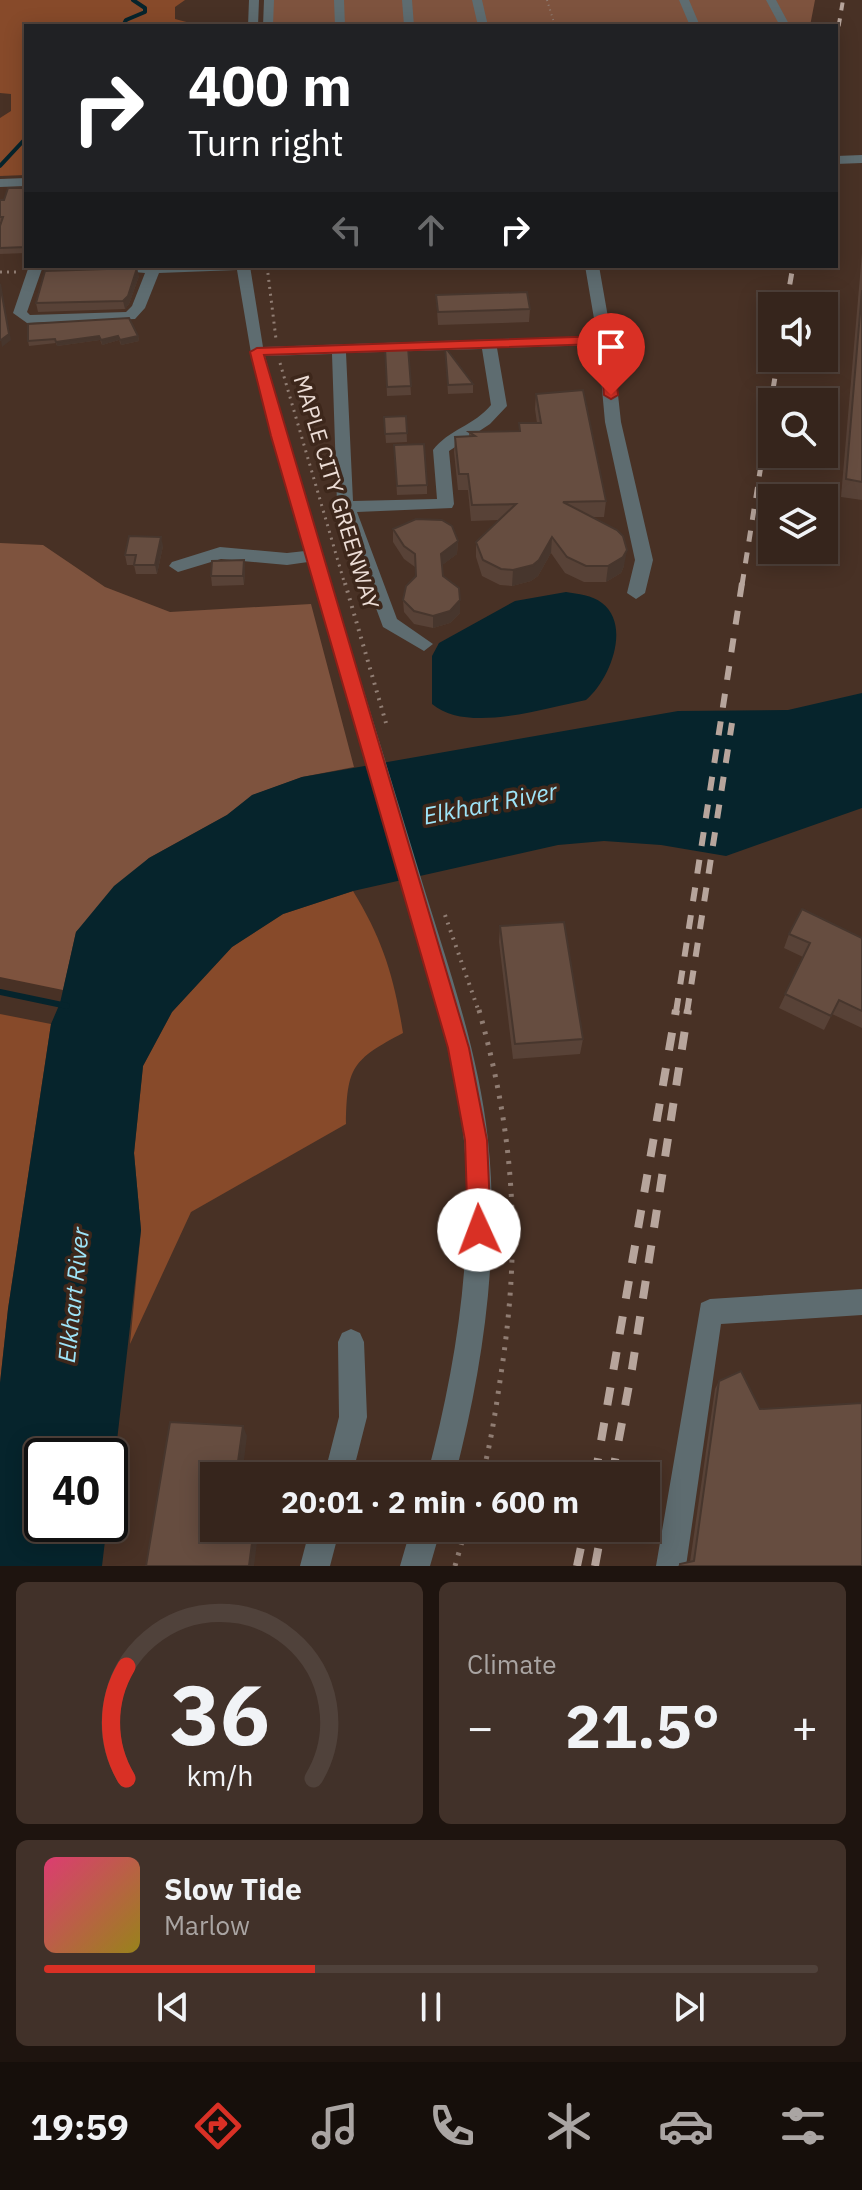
<!DOCTYPE html>
<html lang="en">
<head>
<meta charset="utf-8">
<style>
  :root { --surface:#36251c; --page:#413129; --text:#f1f3f6; --muted:#aaa5a3; --line:#50423b; --accent:#d93025 }
  body { margin:0; font-family:"IBM Plex Sans",sans-serif; background:var(--page); color:var(--text); height:100vh; display:flex; flex-direction:column; font-size:30px; white-space:nowrap }
  * { box-sizing:border-box; margin:0 }
  p { font-size:26px; color:var(--muted) }
  .icon { flex:none; width:44px; height:44px; fill:none; stroke:currentColor; stroke-width:2; stroke-linecap:round; stroke-linejoin:round }
  .map { position:relative; height:1566px; overflow:hidden }
  .panel { display:flex; flex-direction:column; gap:16px; padding:16px; background:#1e140f; flex:1 }
  .panel>* { flex:none }
  .hud { position:absolute; left:24px; top:24px; width:814px; height:244px; border-radius:0px; box-shadow:0 4px 20px #0003,0 0 0 2px var(--line); background:#202124; color:#fff; overflow:hidden }
  .buttons { position:absolute; left:758px; top:292px; display:grid; gap:16px }
  .buttons a { display:grid; place-items:center; width:80px; height:80px; border-radius:0px; background:var(--surface); box-shadow:0 4px 20px #0003,0 0 0 2px var(--line); font-size:40px }
  .speed { position:absolute; left:24px; top:1438px; display:flex; gap:16px; font-size:40px; font-weight:700; text-align:center }
  .speed>* { display:grid; place-content:center; width:104px; height:104px; border-radius:50%; background:var(--surface); box-shadow:0 4px 20px #0003,0 0 0 2px var(--line); line-height:1 }
  .speed .limit { border:4px solid #111; border-radius:12px; background:#fff; color:#111 }
  .pin { position:absolute; display:grid; place-items:center; width:68px; height:68px; color:#fff; margin:-82px -34px; border-radius:50% 50% 50% 0; rotate:-45deg; box-shadow:0 0 8px #0007 }
  .pin .icon { rotate:45deg }
  .me { position:absolute; width:88px; margin:-44px; rotate:358deg; stroke-linejoin:round; filter:drop-shadow(0 0 6px #0008) }
  .turn { display:flex; align-items:center; gap:28px; height:168px; padding:0 32px; font-size:36px }
  .turn .icon { width:104px; height:104px; stroke-width:2.5 }
  .turn b { display:block; font-size:56px; line-height:68px }
  .lanes { display:flex; align-items:center; height:76px; padding:0 32px; background:#0003; justify-content:center; gap:40px; direction:ltr }
  .lanes .off { opacity:.35 }
  .big { font-size:60px; font-weight:700; line-height:1.1 }
  .panel .card { flex:1; display:flex; flex-direction:column; justify-content:center; gap:12px; min-width:0; padding:0 28px; border-radius:12px; background:var(--page) }
  .panel .dial { align-items:center; gap:0 }
  .dial svg { height:208px; overflow:visible; fill:none; stroke:var(--line); stroke-width:7; stroke-linecap:round; text-anchor:middle }
  .dial text { fill:var(--text); stroke:none }
  .song { display:flex; align-items:center; gap:24px }
  .cover { width:96px; height:96px; border-radius:12px; background:linear-gradient(135deg,hsl(340 70% 55%),hsl(50 70% 35%)) }
  .played { height:8px; border-radius:4px; background:linear-gradient(90deg,var(--accent) 35%,var(--line) 35%) }
  .keys { display:flex; justify-content:space-around; direction:ltr }
  .heat { display:flex; justify-content:space-between; align-items:center; font-size:44px; direction:ltr }
  .panel .tiles { flex:1; display:grid; gap:16px; grid-template-columns:1fr 1fr }
  .card:last-child { grid-column:span 2 }
  .trip { position:absolute; left:200px; top:1462px; width:460px; height:80px; border-radius:0px; background:var(--surface); box-shadow:0 4px 20px #0003,0 0 0 2px var(--line); font-weight:700; line-height:80px; text-align:center }
  .tabs { display:flex; height:128px; justify-content:space-around; align-items:center; background:#160f0b; color:var(--muted) }
  .tabs .icon { width:56px; height:56px }
  .tabs .on { color:var(--accent) }
  .tabs b { font-size:36px; color:var(--text) }
  .map>svg:first-child { display:block }
  .green { fill:#7e533e }
  .forest { fill:#874a2a }
  .water { fill:#06242c }
  .lines { fill:none; stroke-linecap:round; stroke-linejoin:round }
  .stream-far1 { stroke:#06242c; stroke-width:4 }
  .stream { stroke:#06242c; stroke-width:6 }
  .path-far3 { stroke:#907d73; stroke-width:2; stroke-dasharray:1 4; stroke-linecap:butt }
  .path-far2 { stroke:#907d73; stroke-width:3; stroke-dasharray:2 5; stroke-linecap:butt }
  .path-far1 { stroke:#907d73; stroke-width:4; stroke-dasharray:2 6; stroke-linecap:butt }
  .path { stroke:#907d73; stroke-width:5; stroke-dasharray:3 8; stroke-linecap:butt }
  .minor { fill:#5e6c70; fill-rule:evenodd }
  .rail-far3 { stroke:#b7a59c; stroke-width:4; stroke-dasharray:8 8; stroke-linecap:butt }
  .rail-far2 { stroke:#b7a59c; stroke-width:5; stroke-dasharray:11 11; stroke-linecap:butt }
  .rail-far1 { stroke:#b7a59c; stroke-width:6; stroke-dasharray:14 14; stroke-linecap:butt }
  .rail { stroke:#b7a59c; stroke-width:8; stroke-dasharray:18 18; stroke-linecap:butt }
  .wall { fill:#584237 }
  .shaded-wall { fill:#47362d }
  .building { fill:#664d40; stroke:#47362d; stroke-width:2 }
  .route { fill:#d93025; stroke:#8d1f18; stroke-width:2 }
  .labels { text-anchor:middle; dominant-baseline:central; stroke-width:7; stroke-linejoin:round; paint-order:stroke }
  .street-label { font-size:22px; fill:#ecddd6; stroke:#3d271b }
  .water-label { font-size:24px; font-style:italic; fill:#9ee4f8; stroke:#3d271b }
</style>
</head>
<body>
<div class="map">
<svg width="862" height="1566" viewBox="0 0 862 1566">
  <rect width="100%" height="100%" fill="#483125"/>
  <!-- green -->
  <path class="green" d="M267 0H815L810 26H266Z
    M0 543 43 545 105 587 170 612 311 604 354 767 302 777 253 795 227 815 149 858 76 932 63 990 0 977Z"/>
  <!-- forest -->
  <path class="forest" d="M0 0H185L175 7V19L198 25 243 26H26V175L0 176V118L11 111V94L0 93Z
    M353 891C383 940 394 977 403 1033 352 1060 347 1067 346 1124L191 1212 130 1344 141 1230 134 1153 143 1066 172 1012 232 947 283 914Z
    M0 1014 51 1024 8 1309 0 1383Z"/>
  <!-- water -->
  <path class="water" d="M566 592C578 594 592 595 602 603 632 626 609 681 586 700 545 708 467 734 432 704V656L439 643 515 601Z
    M862 693V808L726 856 661 845 604 841 558 845 353 891 283 914 232 947 172 1012 143 1066 134 1153 141 1230 110 1502V1456H42V1524H107L102 1566H0V1383L8 1309 51 1024 60 1003 76 932 114 886 149 858 227 815 252 795 302 777 678 711 788 710Z"/>
  <g class="lines">
    <!-- stream-far1 -->
    <path class="stream-far1" d="M123 26 126 20 145 12V8L133 0
      M0 166 26 138"/>
    <!-- stream -->
    <path class="stream" d="M0 992 67 1006"/>
    <!-- path-far3 -->
    <path class="path-far3" d="M547 0 555 26"/>
    <!-- path-far2 -->
    <path class="path-far2" d="M267 266 276 339
      M0 272H16
      M280 363 345 585"/>
    <!-- path-far1 -->
    <path class="path-far1" d="M345 583 386 723
      M445 915 479 1012"/>
    <!-- path -->
    <path class="path" d="M479 1010C515 1138 521 1243 501 1374 496 1408 491 1443 482 1476
      M455 1566 466 1528"/>
    <!-- minor -->
    <path class="minor" d="M249 0H259L258 26H248Z
      M264 0H274L273 26H263Z
      M334 0H344L345 26H335Z
      M402 0H412L414 26H404Z
      M472 0H482L488 26H478Z
      M679 0H689L700 26H690Z
      M766 0H776L790 26H780Z
      M862 155V163L836 164V156Z
      M26 178V186L0 187V179Z
      M29 266H43L27 312 30 315 126 312 132 306 145 273 134 272 135 266H250L263 347 597 336 585 266H599L612 340 621 422 653 560 645 593 636 599 627 593 635 560 605 422 598 345 497 348 507 406 490 424 449 451 454 504 452 508 357 512 397 619 433 644 424 651 383 627 337 503 332 354 265 356 285 430C328 575 373 720 417 865 444 955 478 1046 488 1140 500 1253 483 1367 455 1476H427C456 1367 474 1254 464 1141 455 1052 426 967 401 882 370 776 339 669 308 562L287 565 221 559 178 572 169 566 172 562 220 547 287 553 305 551 253 365 237 270 159 273 145 308 135 319 27 323 13 313ZM482 349 491 405C475 425 448 430 433 450L437 499 353 501 346 353Z
      M862 1289V1315L721 1324 686 1566H656L701 1303 710 1299Z
      M351 1329 360 1333 364 1342 367 1417 352 1476H324L339 1417 338 1342 342 1333Z
      M310 1528H340L330 1566H300Z
      M411 1528H441L430 1566H400Z"/>
    <!-- rail-far3 -->
    <path class="rail-far3" d="M836 42 843 0"/>
    <!-- rail-far2 -->
    <path class="rail-far2" d="M786 306 793 266
      M742 585 778 358"/>
    <!-- rail-far1 -->
    <path class="rail-far1" d="M676 1012 742 583
      M687 1012 732 723"/>
    <!-- rail -->
    <path class="rail" d="M595 1476 676 1010
      M612 1476 632 1369 688 1010
      M577 1566 585 1528
      M595 1566 602 1528"/>
  </g>
  <!-- wall -->
  <path class="wall" d="M26 188V253L0 254V226L1 222H0V200H4Z
    M862 253V500L841 497Z
    M603 266H634V267L604 268Z
    M139 276 129 304 125 309 38 312 36 303Z
    M436 295 530 309 529 322 438 325Z
    M28 324 138 336 139 341 121 345 119 340 102 345 100 340 57 346 56 343 29 346 28 341Z
    M408 347 411 395 387 396 385 348Z
    M445 347 473 384V393L448 394Z
    M536 394 606 501 604 517H592L624 566 621 573 606 582H584L565 573 551 553 538 576 531 581 512 586 500 585 482 576 476 557V542L499 520 471 521 468 490H458L454 452 455 437 469 436V432L519 431V423H537L535 409Z
    M406 416 407 442 386 443 384 417Z
    M394 445 427 485V494L397 495Z
    M393 529 458 541 457 554 442 565 443 576 460 600V613L450 623 433 628 414 624 404 612 403 600 416 577 415 567 404 559 393 542Z
    M163 546 157 574H136L134 565H127L125 555Z
    M244 560 245 569 244 585 212 586 211 576Z
    M500 926 583 1039 580 1054 513 1059 499 942Z
    M789 934 862 938V1028L832 1014 824 1030 779 1008 803 957 784 948Z
    M719 1381 760 1409 862 1566H678L680 1564 690 1562 715 1389Z"/>
  <!-- shaded-wall -->
  <path class="shaded-wall" d="M137 268 139 276 129 304 125 309 123 301Z
    M0 282 11 340 2 347 1 340Z
    M99 336 100 340 57 346 56 342Z
    M118 336 119 340 102 345 101 340Z
    M138 336 139 341 121 345 120 340Z
    M161 537 163 546 157 574 155 565Z
    M552 537 551 553 538 576 531 581 512 586 513 570Z
    M458 541 457 554 441 566V554Z
    M627 550 624 566 621 573 606 582 608 566Z
    M244 560 245 569 244 585 243 576Z
    M460 600V613L450 623 433 628V616Z
    M243 1426 247 1436 242 1476H236Z
    M254 1528H259L254 1566H249Z"/>
  <!-- building -->
  <path class="building" d="M8 188H26V247L0 248V226L3 217H0V200H4Z
    M137 268 128 296 123 301 36 303 45 271Z
    M0 284 9 334 1 340H0Z
    M862 290V482L846 479Z
    M527 292 530 309 438 312 436 295Z
    M129 318 138 336 120 340 118 336 101 340 99 336 56 342 55 339 28 341V324Z
    M408 347 411 386 387 387 385 348Z
    M445 347 473 384 448 385Z
    M583 390 606 501 563 502 617 530 623 536 627 550 623 557 608 566H586L567 557 552 537 539 560 533 565 513 570 501 569 483 560 476 542 516 504 472 505 468 474H459L455 437 475 436 469 432 520 431 519 423H541L536 394Z
    M406 416 407 433 385 434 384 417Z
    M424 444 427 485 397 486 394 445Z
    M416 519 442 520 452 526 458 541 441 554 443 576 459 588 460 600 450 611 433 616 414 611 403 600 406 586 416 576 415 554 404 546 393 529Z
    M129 536 161 537 155 565H134L136 555H125Z
    M244 560 243 576H211L212 561Z
    M802 909 862 938V1011L839 1000 831 1016 785 994 810 943 789 934Z
    M564 922 583 1039 515 1044 500 926Z
    M741 1371 760 1409 862 1403V1566H680V1564L694 1561 719 1381Z
    M170 1422 243 1426 236 1476H214V1528H254L249 1566H146Z"/>
  <!-- route -->
  <path class="route" d="M605 336 612 340 618 395 611 399 604 395 599 344 264 355 469 1048 487 1140 491 1230 487 1238 479 1242 471 1238 468 1230 465 1140 448 1048 271 436 250 352 257 348Z"/>
  <g class="labels">
    <!-- street labels -->
    <g class="street-label">
      <text transform="translate(337 492) rotate(73)">MAPLE CITY GREENWAY</text>
    </g>
    <!-- water labels -->
    <g class="water-label">
      <text transform="translate(490 803) rotate(-11)">Elkhart River</text>
      <text transform="translate(73 1295) rotate(-84)">Elkhart River</text>
    </g>
  </g>
</svg>
<div class="buttons">
<a><svg class="icon" aria-label="sound" viewBox="0 0 24 24"><path d="M4 9h4l5-4v14l-5-4H4zM17 9q2 3 0 6"/></svg></a>
<a><svg class="icon" aria-label="search" viewBox="0 0 24 24"><circle cx="10" cy="10" r="6"/><path d="M15 15l6 6"/></svg></a>
<a><svg class="icon" aria-label="layers" viewBox="0 0 24 24"><path d="M12 4l9 5-9 5-9-5zM3 14l9 5 9-5"/></svg></a>
</div>
<div class="speed"><div class="limit">40</div></div>
<div class="pin" style="left:611px;top:395px;background:#d93025"><svg class="icon" aria-label="arrive" viewBox="0 0 24 24"><path d="M6 21V4h12l-3 4 3 4H6"/></svg></div>
<svg class="me" style="left:479px;top:1230px" viewBox="-20 -20 40 40"><circle r="19" fill="#fff"/><path d="M0-13L10 11 0 6-10 11z" fill="#d93025"/></svg>
<div class="trip">20:01 · 2 min · 600 m</div>
<div class="hud">
<div class="turn"><svg class="icon" aria-label="right" viewBox="0 0 24 24"><path d="M7 20v-9h11M14 6l5 5-5 5"/></svg><div><b>400 m</b>Turn right</div></div>
<div class="lanes"><svg class="icon off" aria-label="left" viewBox="0 0 24 24"><path d="M17 20v-9H6M10 6l-5 5 5 5"/></svg><svg class="icon off" aria-label="ahead" viewBox="0 0 24 24"><path d="M12 20V5M6 11l6-6 6 6"/></svg><svg class="icon" aria-label="right" viewBox="0 0 24 24"><path d="M7 20v-9h11M14 6l5 5-5 5"/></svg></div>
</div>
</div>
<section class="panel">
<div class="tiles">
<div class="card dial"><svg viewBox="0 0 100 80">
<path d="M14 69A42 42 0 1 1 86 69"/>
<path d="M14 69A42 42 0 0 1 14 26" stroke="#d93025"/>
<text x="50" y="56" font-size="32" font-weight="700">36</text>
<text x="50" y="72" font-size="11">km/h</text>
</svg></div>
<div class="card"><p>Climate</p>
<div class="heat"><a>−</a><b class="big">21.5°</b><a>+</a></div>
</div>
<div class="card">
<div class="song"><i class="cover"></i><div><b>Slow Tide</b><p>Marlow</p></div></div>
<div class="played"></div>
<div class="keys"><svg class="icon" aria-label="previous" viewBox="0 0 24 24"><path d="M18 5L8 12l10 7zM5 5v14"/></svg><svg class="icon" aria-label="pause" viewBox="0 0 24 24"><path d="M8 5v14M16 5v14"/></svg><svg class="icon" aria-label="next" viewBox="0 0 24 24"><path d="M6 5l10 7-10 7zM19 5v14"/></svg></div>
</div>
</div>
</section>
<nav class="tabs">
<b>19:59</b>
<svg class="icon on" aria-label="directions" viewBox="0 0 24 24"><path d="M12 3l9 9-9 9-9-9zM9 14v-3h6M13 9l2 2-2 2"/></svg>
<svg class="icon" aria-label="music" viewBox="0 0 24 24"><path d="M9 18V5l10-2v13"/><circle cx="6" cy="18" r="3"/><circle cx="16" cy="16" r="3"/></svg>
<svg class="icon" aria-label="phone" viewBox="0 0 24 24"><path d="M5 4h4l2 5-3 2q2 4 5 5l2-3 5 2v4C11 20 4 13 5 4z"/></svg>
<svg class="icon" aria-label="climate" viewBox="0 0 24 24"><path d="M12 3v18M4 7l16 10M4 17L20 7"/></svg>
<svg class="icon" aria-label="car" viewBox="0 0 24 24"><path d="M5 17H2v-5l4-1 3-4h7l3 4 3 1v5h-3M9 17h6M6 11h13"/><circle cx="7" cy="17" r="2"/><circle cx="17" cy="17" r="2"/></svg>
<svg class="icon" aria-label="filters" viewBox="0 0 24 24"><path d="M4 7h16M4 17h16"/><circle cx="9" cy="7" r="2"/><circle cx="15" cy="17" r="2"/></svg>
</nav>
</body>
</html>
